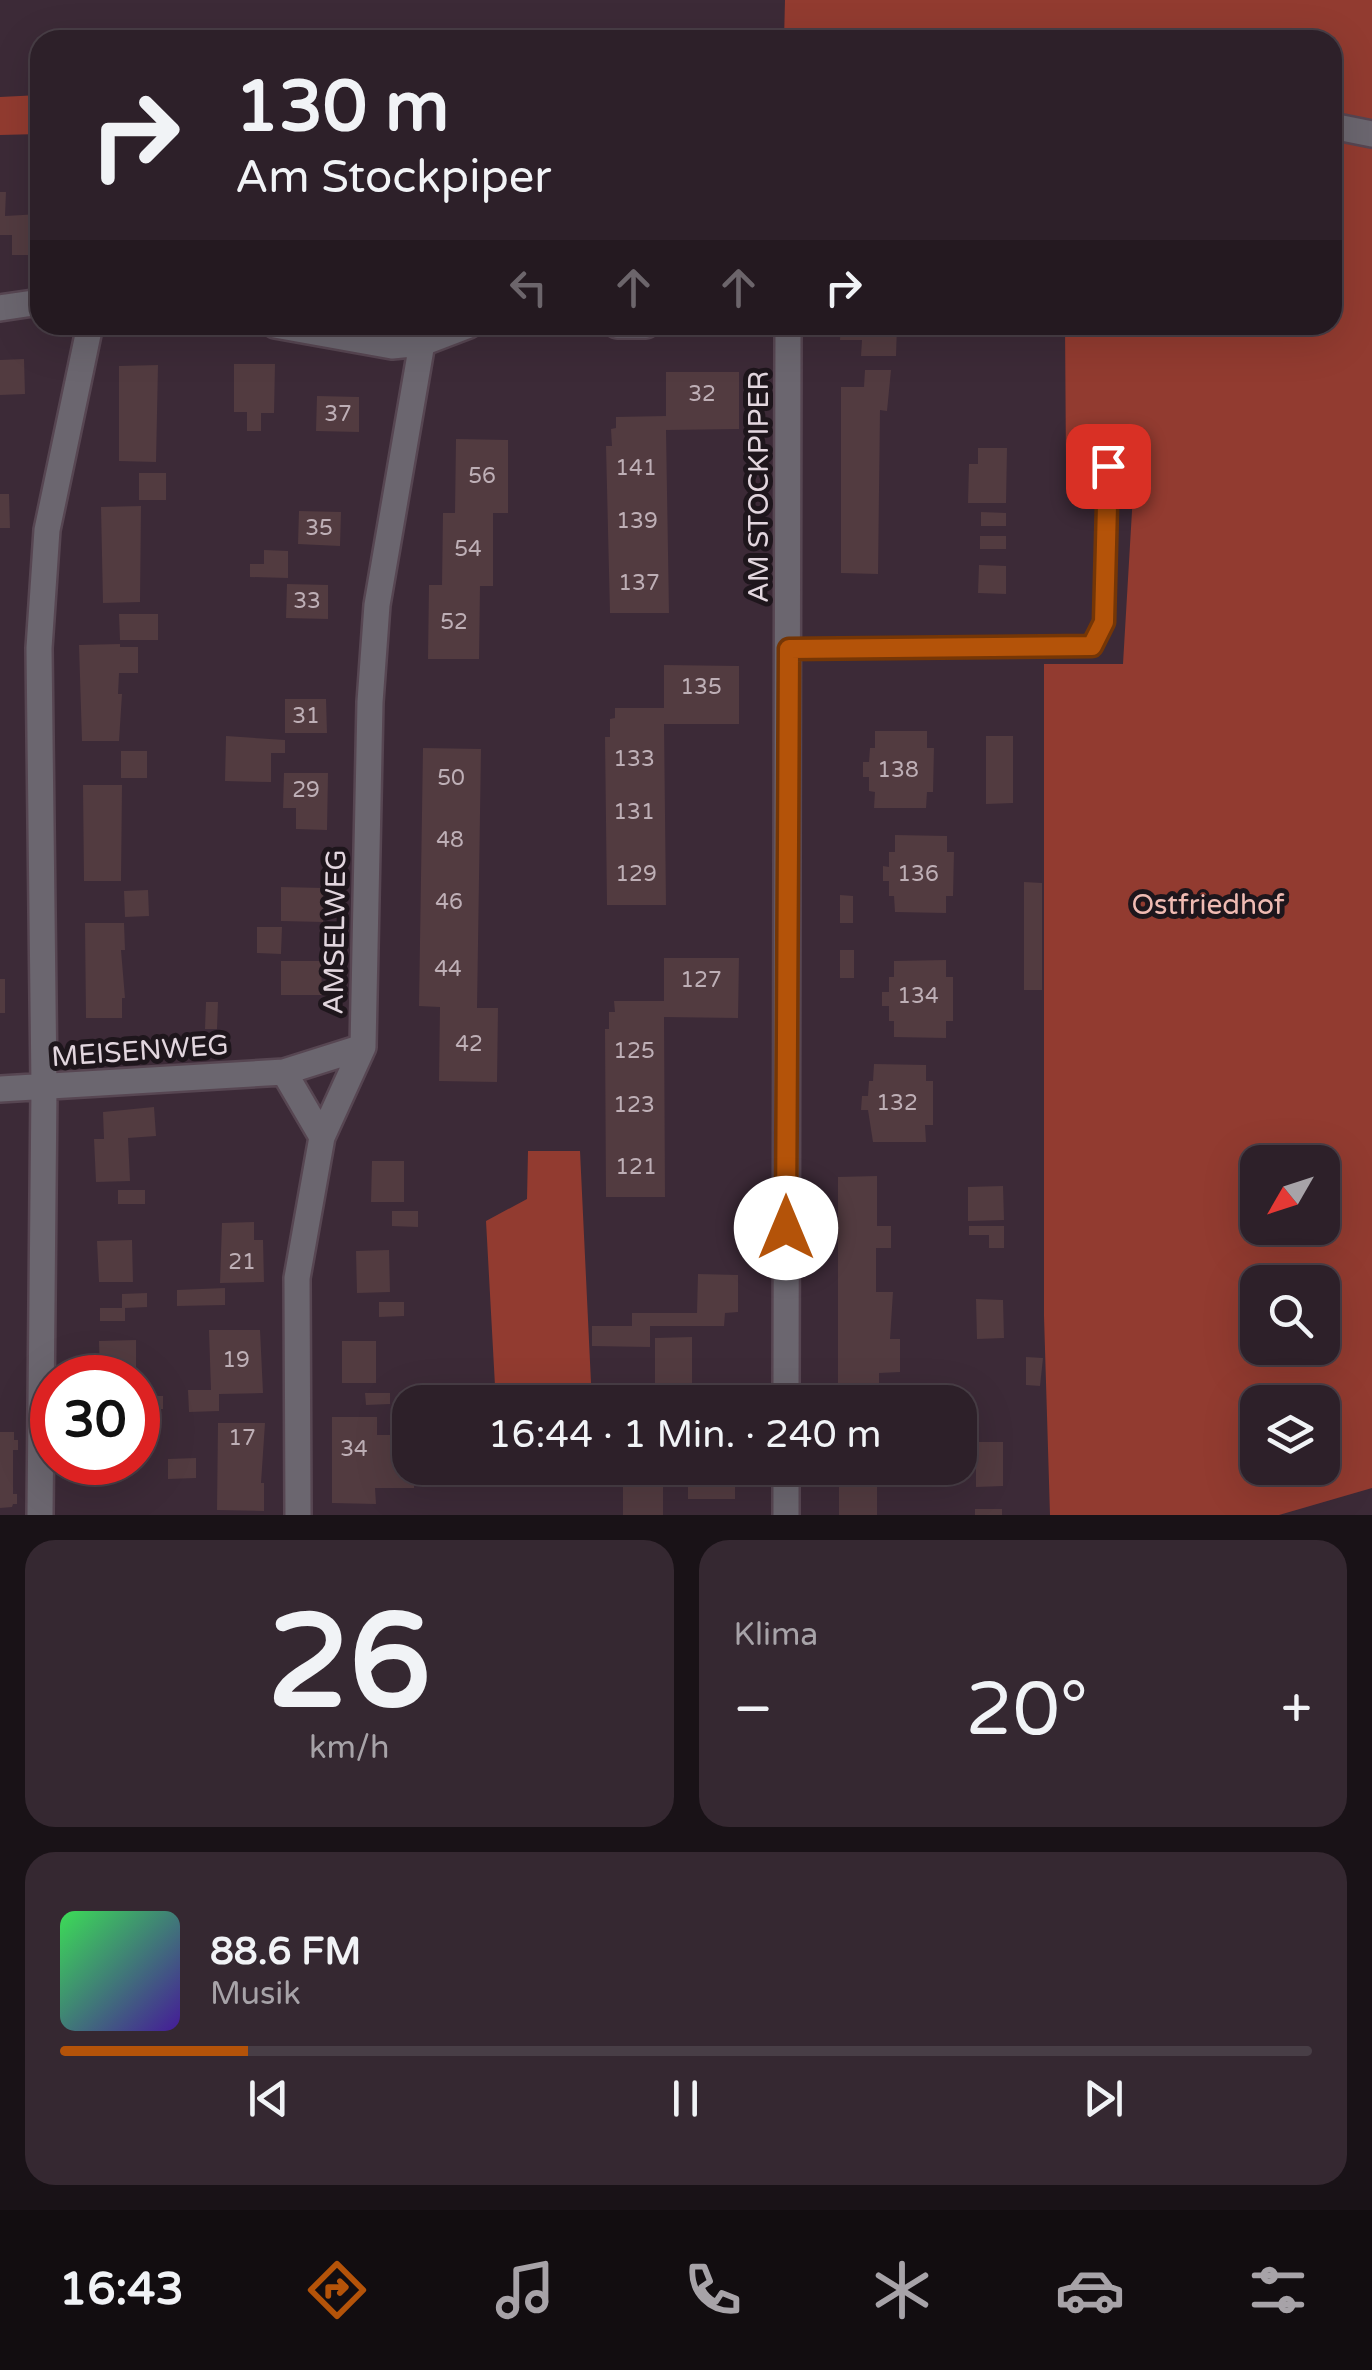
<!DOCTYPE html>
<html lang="de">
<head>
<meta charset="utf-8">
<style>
  :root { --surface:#2d2029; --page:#352831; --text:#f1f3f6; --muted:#a7a3a8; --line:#483e46; --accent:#b45309 }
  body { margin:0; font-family:"Varela Round",sans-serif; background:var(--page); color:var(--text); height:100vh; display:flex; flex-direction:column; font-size:38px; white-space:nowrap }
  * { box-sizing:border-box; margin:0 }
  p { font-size:32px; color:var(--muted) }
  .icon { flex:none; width:55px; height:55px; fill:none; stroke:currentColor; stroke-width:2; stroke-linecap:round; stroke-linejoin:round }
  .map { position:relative; height:1515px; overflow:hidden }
  .details { display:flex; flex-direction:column; gap:25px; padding:25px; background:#191217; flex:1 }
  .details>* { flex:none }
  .top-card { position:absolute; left:30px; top:30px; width:1312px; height:305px; border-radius:30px; box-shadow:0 10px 40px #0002,0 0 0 2px var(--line); background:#2d2029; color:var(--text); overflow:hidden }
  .needle { width:65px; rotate:231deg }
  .controls { position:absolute; left:1240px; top:1145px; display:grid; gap:20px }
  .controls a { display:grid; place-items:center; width:100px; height:100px; border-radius:20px; background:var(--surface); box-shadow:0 10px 40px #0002,0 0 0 2px var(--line); font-size:50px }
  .speed { position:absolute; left:30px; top:1355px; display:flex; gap:20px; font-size:50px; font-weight:700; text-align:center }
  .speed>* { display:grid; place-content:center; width:130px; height:130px; border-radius:50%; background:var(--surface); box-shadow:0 10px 40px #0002,0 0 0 2px var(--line); line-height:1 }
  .speed .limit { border:15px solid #d22; background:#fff; color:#111 }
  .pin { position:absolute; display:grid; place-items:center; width:85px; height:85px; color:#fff; margin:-42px; border-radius:20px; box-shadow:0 5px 15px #0006 }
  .me { position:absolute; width:110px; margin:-55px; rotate:0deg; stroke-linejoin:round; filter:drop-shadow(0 0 8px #0008) }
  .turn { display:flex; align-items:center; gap:35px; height:210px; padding:0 40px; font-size:45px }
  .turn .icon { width:130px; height:130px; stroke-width:2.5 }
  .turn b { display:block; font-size:70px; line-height:85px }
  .lanes { display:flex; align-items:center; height:95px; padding:0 40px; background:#0003; justify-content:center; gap:50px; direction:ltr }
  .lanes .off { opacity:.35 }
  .big { font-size:75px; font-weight:600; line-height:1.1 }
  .details .widget { flex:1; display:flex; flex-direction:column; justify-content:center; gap:15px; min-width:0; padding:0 35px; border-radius:30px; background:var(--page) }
  .details .dial { align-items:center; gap:0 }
  .dial b { font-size:130px; line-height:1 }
  .song { display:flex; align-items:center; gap:30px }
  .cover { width:120px; height:120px; border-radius:15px; background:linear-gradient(135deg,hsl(130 70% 55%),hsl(260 70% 35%)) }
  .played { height:10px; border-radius:5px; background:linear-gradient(90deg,var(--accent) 15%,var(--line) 15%) }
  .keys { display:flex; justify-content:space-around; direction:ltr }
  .heat { display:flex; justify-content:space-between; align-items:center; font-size:55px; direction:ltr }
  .details .tiles { flex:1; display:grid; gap:25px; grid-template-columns:1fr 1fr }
  .widget:last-child { grid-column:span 2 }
  .trip { position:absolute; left:392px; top:1385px; width:585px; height:100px; border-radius:30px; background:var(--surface); box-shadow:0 10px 40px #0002,0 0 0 2px var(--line); font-weight:600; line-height:100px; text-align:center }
  .dock { display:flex; height:160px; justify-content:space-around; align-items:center; background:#120d10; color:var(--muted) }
  .dock .icon { width:70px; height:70px }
  .dock .selected { color:var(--accent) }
  .dock b { font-size:45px; color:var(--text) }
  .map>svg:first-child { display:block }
  .green { fill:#923b30; fill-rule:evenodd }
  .building { fill:#523b40 }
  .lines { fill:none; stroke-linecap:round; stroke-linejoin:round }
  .service-casing { stroke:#574652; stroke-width:18 }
  .minor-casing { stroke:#574652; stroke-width:30 }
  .service { stroke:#6b666f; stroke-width:12 }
  .minor { stroke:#6b666f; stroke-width:25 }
  .route-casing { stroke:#753606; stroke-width:25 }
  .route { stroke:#b45309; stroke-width:18 }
  .labels { text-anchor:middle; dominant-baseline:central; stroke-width:10; stroke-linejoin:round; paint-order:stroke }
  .number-label { font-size:22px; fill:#beafb6 }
  .street-label { font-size:28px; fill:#e2d6de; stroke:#1e161c }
  .park-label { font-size:28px; fill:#f0bbb3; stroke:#1e161c }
</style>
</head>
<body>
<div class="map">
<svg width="1372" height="1515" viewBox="0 0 1372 1515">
  <rect width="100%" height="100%" fill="#3c2a37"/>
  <!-- green -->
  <path class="green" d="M785 0H1372V122L1333 115 1332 40H784Z
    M40 95V134L0 135V97Z
    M1333 136 1372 144V1488L1279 1515H1050L1044 1316V664H1123L1135 460 1066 463 1065 325H1332ZM1258 1162H1322V1228H1258ZM1258 1282H1322V1348H1258ZM1258 1402H1322V1468H1258Z
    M528 1151H580L591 1383 495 1386 486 1221 527 1199Z"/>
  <!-- building -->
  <path class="building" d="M0 192H6L5 216 40 214V255H12V235H0Z
    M841 325H897L896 356H861L862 340H840Z
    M24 359 25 394 0 395V360Z
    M234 364H275L274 413H261V431H247V412H234Z
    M158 365 156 462 119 461V366Z
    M865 370H891L887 411 880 410 878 574 841 573V387H864Z
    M666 372H739V429L666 430 669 613H610L606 446H612L611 429 616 428V417L666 416Z
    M317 396 359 397V432L316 431Z
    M456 439 508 440V513H493V586H480L479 659H428L429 585H442L443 513H455Z
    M978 448H1007L1006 503H968L969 464H978Z
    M139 473H166V500H139Z
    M0 494H9L10 528H0Z
    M141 506 140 602 103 603 101 507Z
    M299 511 341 512 340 546 298 544Z
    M981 512 1006 513V526H981Z
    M980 536H1006V549H980Z
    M264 550 288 551V578L250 577V564H264Z
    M979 565 1006 566V594L978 593Z
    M287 584 328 585V619L286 618Z
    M119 614H158V640H120Z
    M120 644V647H138V673H119L118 694H122L119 741H82L79 645Z
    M664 665 739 666V724H664L666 905H607L605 737H610V719L615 718V708H664Z
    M285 699H326L327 733H285Z
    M875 731H927V748H934L933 792H927L926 808H874L875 792 869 791V777H863V762H869L870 748H875Z
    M226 736 285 740V753H271V782L225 781Z
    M986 736H1013V803L986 804Z
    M423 748 481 749 477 1008H498L497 1082 439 1081 440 1007 419 1006Z
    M121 751H147V778H121Z
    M284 773H328L327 830 296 829V808H283Z
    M83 785H122L121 881H84Z
    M895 835 947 836V852H954L953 896H946V913L895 912 894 896H889V881H883V866L889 867V852H895Z
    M1024 882 1042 883V990H1024Z
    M281 887 323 888V922L281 921Z
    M148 890 149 916 125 917 124 891Z
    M840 895 853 896V923H840Z
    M85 923H124L125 950H121L125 998H122V1018H86Z
    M257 927H282L281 954 257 953Z
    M840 950H854V978H840Z
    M664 958H739L738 1018 664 1017 665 1197H606L605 1029H609V1012H615L614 1001H664Z
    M946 960V977H953V1021H946V1038L894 1037V1021H889V1006H882V992H889V977H894V961Z
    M281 961H321L322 995H281Z
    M0 979H5V1013H0Z
    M206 1002H218L217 1029H205Z
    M874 1064 926 1065V1081H933V1125H925L926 1142H873L868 1110H861L862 1096H868L869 1081H873Z
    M154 1107 156 1136 128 1138 130 1181 96 1182 94 1139H104L103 1112Z
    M372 1161H404V1202H371Z
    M877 1176V1226H891V1248H876V1292H893L890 1339H900V1372L879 1373V1386L838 1385V1177Z
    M1003 1186 1004 1220 968 1221V1187Z
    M118 1190H145V1204H118Z
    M392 1211H418V1227L392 1226Z
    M254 1222V1240H263L264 1282 220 1283 222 1223Z
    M969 1226H1004V1248H989V1235H969Z
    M132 1240 133 1282H99L97 1241Z
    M389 1250 390 1292 357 1293 356 1251Z
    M698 1274 738 1275V1312L725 1313 724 1326H650V1347L592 1346V1326H632V1313H697Z
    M225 1288V1305L177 1306V1290Z
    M147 1293V1307L125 1308V1321H100V1308H122V1294Z
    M976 1299 1003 1300 1004 1338 977 1339Z
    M379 1302H404V1316L379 1317Z
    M209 1330H260L263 1393 219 1394V1411L189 1412 188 1390H211Z
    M692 1337V1389L655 1390V1338Z
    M136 1340V1378H100L99 1341Z
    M342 1341H376V1383H342Z
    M1026 1357 1043 1358 1040 1386 1026 1385Z
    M883 1386H929L930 1402 883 1400Z
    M365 1393H390V1404L366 1405Z
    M149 1396H163V1409L138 1410V1397Z
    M332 1417H377V1435H410V1468H414V1488H375L376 1504 332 1503Z
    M142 1422 143 1465H138V1423Z
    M218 1423H265L261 1483H264V1511L217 1510Z
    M0 1432H14V1440H18V1450H13V1494H17V1504H13L12 1507 0 1508Z
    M976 1442H1003V1486L976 1487Z
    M196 1458V1478L168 1479V1459Z
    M688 1468H735V1499H688Z
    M839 1468H877V1515H839Z
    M623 1479 663 1480V1515H623Z
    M975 1509H1002V1515H975Z"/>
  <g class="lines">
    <!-- service casing -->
    <g class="service-casing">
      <path id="service" d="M789 649 1093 646 1104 622 1108 466"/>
    </g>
    <!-- minor casing -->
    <g class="minor-casing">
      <path id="minor" d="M1332 126 1372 134
        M0 308 40 302
        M275 325 392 346 422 343 469 325
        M617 325H646
        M284 1072 322 1137
        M0 1089 284 1072 363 1047
        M786 1402 788 325
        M40 1515 44 1087 39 648 47 530 90 325
        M298 1515 297 1278 322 1137 363 1047 370 702 377 605 422 343
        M786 1515V1468"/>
    </g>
    <!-- service -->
    <use href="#service" class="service"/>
    <!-- minor -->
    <use href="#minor" class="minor"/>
  </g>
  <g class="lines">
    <!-- route casing -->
    <g class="route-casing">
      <path id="route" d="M786 1228 789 649 1092 646 1104 622 1108 466"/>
    </g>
    <!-- route -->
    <use href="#route" class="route"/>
  </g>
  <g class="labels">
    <!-- number labels -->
    <g class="number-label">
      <text x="702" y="394">32</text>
      <text x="338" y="414">37</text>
      <text x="636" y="468">141</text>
      <text x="482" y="476">56</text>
      <text x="637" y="521">139</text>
      <text x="319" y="528">35</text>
      <text x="468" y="549">54</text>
      <text x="639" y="583">137</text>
      <text x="307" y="601">33</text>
      <text x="454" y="622">52</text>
      <text x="701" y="687">135</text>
      <text x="306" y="716">31</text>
      <text x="634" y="759">133</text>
      <text x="898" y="770">138</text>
      <text x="451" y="778">50</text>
      <text x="306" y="790">29</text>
      <text x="634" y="812">131</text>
      <text x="450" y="840">48</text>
      <text x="636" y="874">129</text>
      <text x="918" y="874">136</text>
      <text x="449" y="902">46</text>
      <text x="448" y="969">44</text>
      <text x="701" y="980">127</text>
      <text x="918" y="996">134</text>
      <text x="469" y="1044">42</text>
      <text x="634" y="1051">125</text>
      <text x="897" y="1103">132</text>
      <text x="634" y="1105">123</text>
      <text x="636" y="1167">121</text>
      <text x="242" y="1262">21</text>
      <text x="236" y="1360">19</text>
      <text x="242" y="1438">17</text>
      <text x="354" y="1449">34</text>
    </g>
    <!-- street labels -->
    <g class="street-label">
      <text transform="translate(759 487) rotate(-90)">AM STOCKPIPER</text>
      <text transform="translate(335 932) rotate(-89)">AMSELWEG</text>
      <text transform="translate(140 1051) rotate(-4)">MEISENWEG</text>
    </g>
    <!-- park labels -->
    <g class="park-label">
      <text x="1208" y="905">Ostfriedhof</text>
    </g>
  </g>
</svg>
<div class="controls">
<a><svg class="needle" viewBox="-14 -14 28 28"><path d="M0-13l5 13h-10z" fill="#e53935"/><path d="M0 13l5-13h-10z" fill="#a7a3a8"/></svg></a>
<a><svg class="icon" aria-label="search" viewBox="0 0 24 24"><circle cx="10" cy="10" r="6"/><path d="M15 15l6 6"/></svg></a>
<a><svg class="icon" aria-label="layers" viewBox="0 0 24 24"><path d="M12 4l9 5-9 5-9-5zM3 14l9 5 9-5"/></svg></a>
</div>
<div class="speed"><div class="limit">30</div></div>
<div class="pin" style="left:1108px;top:466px;background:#d93025"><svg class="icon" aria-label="arrive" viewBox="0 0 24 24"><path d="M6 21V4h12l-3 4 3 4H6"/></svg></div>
<svg class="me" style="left:786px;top:1228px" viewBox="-20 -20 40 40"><circle r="19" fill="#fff"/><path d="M0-13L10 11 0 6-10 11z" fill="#b45309"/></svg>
<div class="trip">16:44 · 1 Min. · 240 m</div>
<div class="top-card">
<div class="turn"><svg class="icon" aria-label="right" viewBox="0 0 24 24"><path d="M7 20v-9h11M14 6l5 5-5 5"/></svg><div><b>130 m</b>Am Stockpiper</div></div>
<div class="lanes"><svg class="icon off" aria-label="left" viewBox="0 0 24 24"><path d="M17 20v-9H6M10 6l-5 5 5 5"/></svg><svg class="icon off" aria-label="ahead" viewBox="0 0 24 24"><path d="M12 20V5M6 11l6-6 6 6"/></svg><svg class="icon off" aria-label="ahead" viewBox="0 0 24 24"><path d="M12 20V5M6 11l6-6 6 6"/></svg><svg class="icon" aria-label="right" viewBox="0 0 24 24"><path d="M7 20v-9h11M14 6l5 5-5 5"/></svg></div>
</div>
</div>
<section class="details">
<div class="tiles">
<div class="widget dial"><b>26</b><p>km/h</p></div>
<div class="widget"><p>Klima</p>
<div class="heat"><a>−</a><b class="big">20°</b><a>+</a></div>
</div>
<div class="widget">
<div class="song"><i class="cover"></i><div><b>88.6 FM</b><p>Musik</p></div></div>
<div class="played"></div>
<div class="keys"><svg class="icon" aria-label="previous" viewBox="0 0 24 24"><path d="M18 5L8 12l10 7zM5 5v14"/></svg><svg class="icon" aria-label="pause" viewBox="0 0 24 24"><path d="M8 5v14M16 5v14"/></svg><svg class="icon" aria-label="next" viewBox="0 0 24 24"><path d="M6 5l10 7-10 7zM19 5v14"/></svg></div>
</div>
</div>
</section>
<nav class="dock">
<b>16:43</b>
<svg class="icon selected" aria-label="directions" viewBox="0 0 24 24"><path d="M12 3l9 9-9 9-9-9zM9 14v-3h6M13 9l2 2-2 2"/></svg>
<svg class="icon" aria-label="music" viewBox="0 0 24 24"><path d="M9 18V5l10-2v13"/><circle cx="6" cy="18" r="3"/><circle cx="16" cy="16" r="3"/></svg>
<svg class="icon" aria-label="phone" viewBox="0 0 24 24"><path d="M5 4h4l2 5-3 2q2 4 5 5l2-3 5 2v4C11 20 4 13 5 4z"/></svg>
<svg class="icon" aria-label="climate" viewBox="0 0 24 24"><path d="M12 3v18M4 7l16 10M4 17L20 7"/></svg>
<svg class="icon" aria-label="car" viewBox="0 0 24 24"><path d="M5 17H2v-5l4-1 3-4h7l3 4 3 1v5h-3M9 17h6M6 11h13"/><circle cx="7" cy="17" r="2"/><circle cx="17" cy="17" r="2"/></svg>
<svg class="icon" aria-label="filters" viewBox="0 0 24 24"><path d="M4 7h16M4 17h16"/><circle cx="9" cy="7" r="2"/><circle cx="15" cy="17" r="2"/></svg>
</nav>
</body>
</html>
